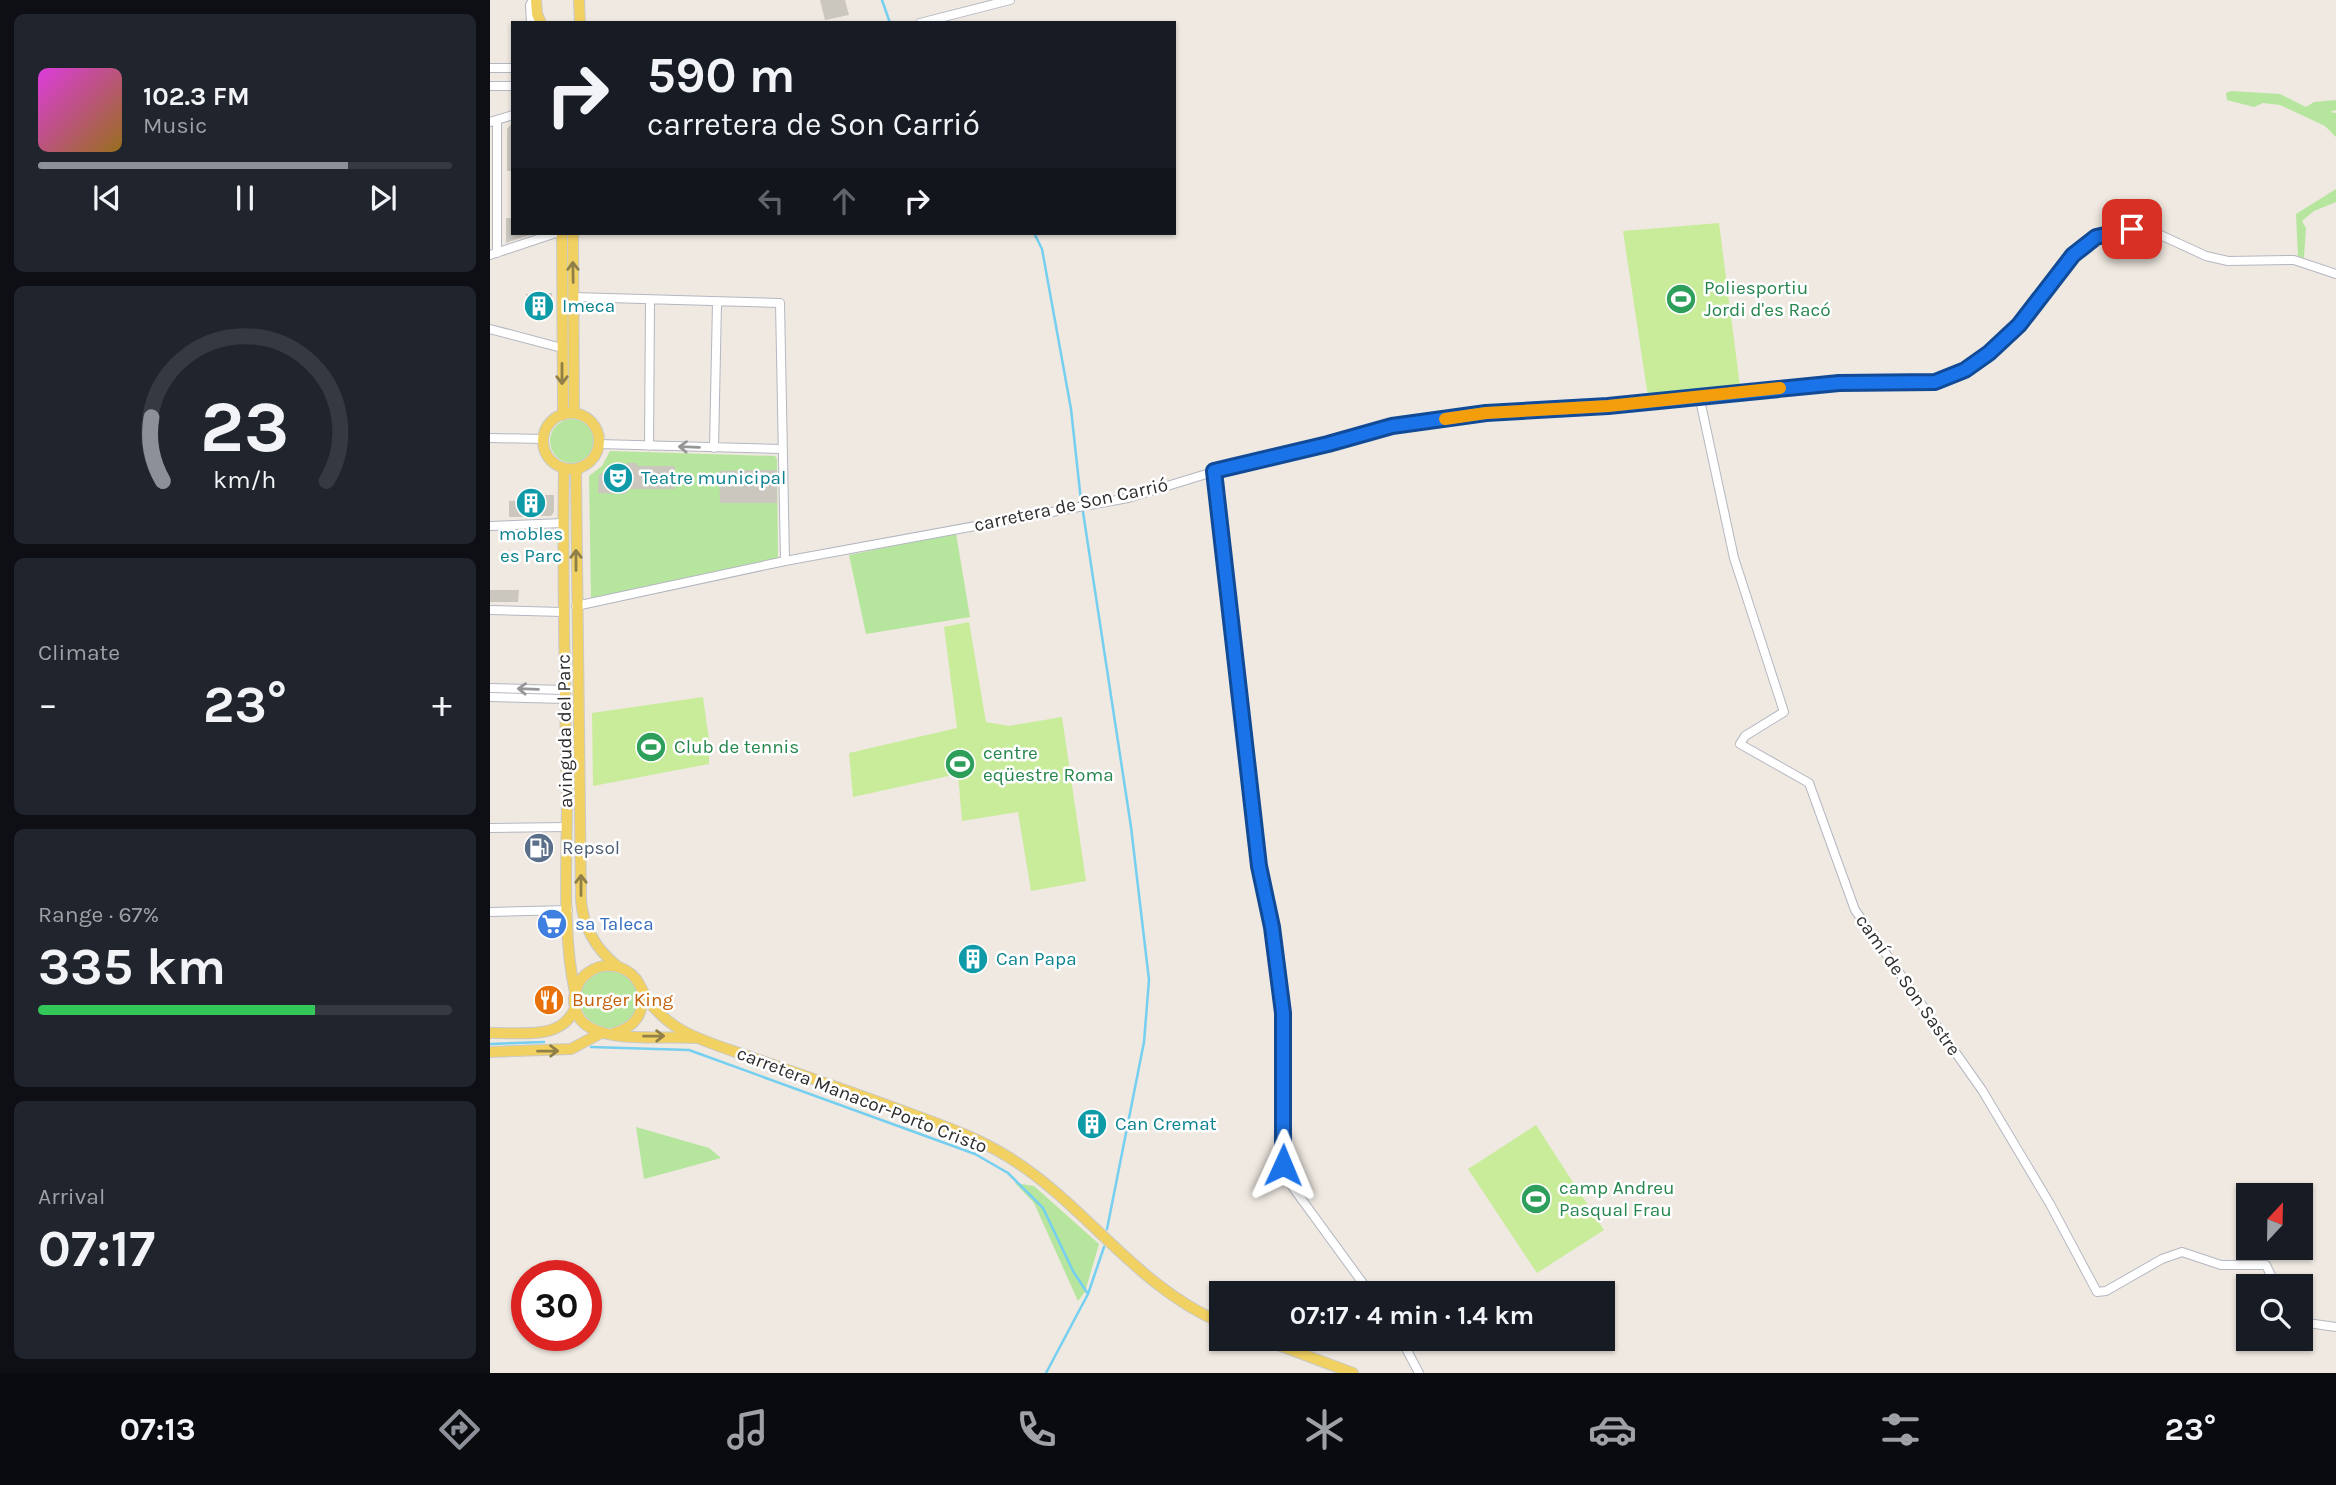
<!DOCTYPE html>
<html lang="en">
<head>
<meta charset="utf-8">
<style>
  :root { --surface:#171b24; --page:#20242c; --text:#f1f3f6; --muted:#9ea1a6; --line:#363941; --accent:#8c9099 }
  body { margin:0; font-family:Karla,sans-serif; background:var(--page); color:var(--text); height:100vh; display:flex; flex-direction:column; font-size:26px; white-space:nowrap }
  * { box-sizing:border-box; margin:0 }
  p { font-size:23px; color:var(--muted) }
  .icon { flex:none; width:38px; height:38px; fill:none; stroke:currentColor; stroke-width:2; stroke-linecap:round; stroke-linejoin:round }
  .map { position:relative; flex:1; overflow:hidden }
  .drawer { display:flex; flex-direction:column; gap:14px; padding:14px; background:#0d0f14; width:490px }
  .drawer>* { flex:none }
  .guide { position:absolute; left:21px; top:21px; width:665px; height:214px; border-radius:0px; box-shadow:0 2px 5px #0004; background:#171b24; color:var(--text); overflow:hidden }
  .needle { width:46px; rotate:22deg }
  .tools { position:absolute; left:1746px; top:1183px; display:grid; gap:14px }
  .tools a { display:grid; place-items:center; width:77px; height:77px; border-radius:0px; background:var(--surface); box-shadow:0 2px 5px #0004; font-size:35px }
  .speed { position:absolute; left:21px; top:1260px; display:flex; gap:14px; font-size:35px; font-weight:700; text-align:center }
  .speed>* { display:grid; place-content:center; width:91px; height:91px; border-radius:50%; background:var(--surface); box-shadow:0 2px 5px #0004; line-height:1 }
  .speed .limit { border:10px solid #d22; background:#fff; color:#111 }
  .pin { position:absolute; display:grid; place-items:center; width:60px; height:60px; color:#fff; margin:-30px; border-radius:14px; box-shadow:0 4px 10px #0006 }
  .me { position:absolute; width:77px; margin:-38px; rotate:1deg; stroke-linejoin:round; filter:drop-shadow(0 0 5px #0008) }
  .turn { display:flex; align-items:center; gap:24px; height:147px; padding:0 21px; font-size:32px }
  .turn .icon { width:91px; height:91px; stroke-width:2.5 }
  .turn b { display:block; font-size:49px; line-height:60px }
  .lanes { display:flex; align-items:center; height:66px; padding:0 21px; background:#0003; justify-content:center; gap:35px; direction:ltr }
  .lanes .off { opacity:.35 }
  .big { font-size:52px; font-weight:700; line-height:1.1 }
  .drawer .card { flex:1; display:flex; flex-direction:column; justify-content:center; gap:10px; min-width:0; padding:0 24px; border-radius:10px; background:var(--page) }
  .drawer .dial { align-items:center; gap:0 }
  .dial svg { height:182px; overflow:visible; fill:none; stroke:var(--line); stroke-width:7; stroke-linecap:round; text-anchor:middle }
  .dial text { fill:var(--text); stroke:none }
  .song { display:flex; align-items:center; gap:21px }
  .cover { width:84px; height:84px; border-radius:10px; background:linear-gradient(135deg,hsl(300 70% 55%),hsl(40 70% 35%)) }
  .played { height:7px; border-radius:4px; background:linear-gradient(90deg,var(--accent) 75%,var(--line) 75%) }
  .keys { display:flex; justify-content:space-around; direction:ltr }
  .heat { display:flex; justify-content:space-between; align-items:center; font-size:38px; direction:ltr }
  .charge { height:10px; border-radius:5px; background:linear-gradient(90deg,#34c759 67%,var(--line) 0) }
  .trip { position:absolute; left:719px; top:1281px; width:406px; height:70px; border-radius:0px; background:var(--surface); box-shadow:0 2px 5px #0004; font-weight:700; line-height:70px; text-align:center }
  .tabs { display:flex; height:112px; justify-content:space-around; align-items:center; background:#090b0e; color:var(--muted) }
  .tabs .icon { width:49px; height:49px }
  .tabs .selected { color:var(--accent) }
  .tabs b { font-size:32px; color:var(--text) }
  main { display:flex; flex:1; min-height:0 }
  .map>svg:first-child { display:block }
  .green { fill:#b6e59e }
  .pitch { fill:#c9ec9a }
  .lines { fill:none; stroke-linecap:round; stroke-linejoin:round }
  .stream { stroke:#75cff0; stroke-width:2.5 }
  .building { fill:#cbc7bf }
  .minor-casing { stroke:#b4b7c1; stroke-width:10 }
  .major-casing { stroke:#c9c9c9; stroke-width:12 }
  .minor { stroke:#fff; stroke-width:8 }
  .major { stroke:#f2d163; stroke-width:10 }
  .oneway { stroke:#908048 }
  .oneway2 { stroke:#969696 }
  .route-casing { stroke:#114b97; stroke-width:18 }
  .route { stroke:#1a73e8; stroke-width:12 }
  .slow { stroke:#f59e0b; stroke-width:12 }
  .labels { text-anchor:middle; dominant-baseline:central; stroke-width:5; stroke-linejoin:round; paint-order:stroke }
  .leisure-label { font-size:19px; fill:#27864d; stroke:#fff; text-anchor:start }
  .culture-label { font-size:19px; fill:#0d838f; stroke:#fff; text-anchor:start }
  .street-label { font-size:19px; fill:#2e2e2e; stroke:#fff }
  .service-label { font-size:19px; fill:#4e5e75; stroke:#fff; text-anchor:start }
  .shop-label { font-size:19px; fill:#366cbe; stroke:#fff; text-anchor:start }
  .food-label { font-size:19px; fill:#c56008; stroke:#fff; text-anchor:start }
</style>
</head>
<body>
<main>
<section class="drawer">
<div class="card">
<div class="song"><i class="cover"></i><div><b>102.3 FM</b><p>Music</p></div></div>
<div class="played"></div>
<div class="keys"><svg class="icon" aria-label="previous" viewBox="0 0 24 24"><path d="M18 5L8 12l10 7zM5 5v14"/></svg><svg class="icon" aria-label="pause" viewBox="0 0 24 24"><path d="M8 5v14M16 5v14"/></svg><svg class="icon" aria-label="next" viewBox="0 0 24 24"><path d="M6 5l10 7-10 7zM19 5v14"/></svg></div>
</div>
<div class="card dial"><svg viewBox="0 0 100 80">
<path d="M14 69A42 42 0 1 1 86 69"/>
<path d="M14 69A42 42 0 0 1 9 41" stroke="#8c9099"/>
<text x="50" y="56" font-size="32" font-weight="700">23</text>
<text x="50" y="72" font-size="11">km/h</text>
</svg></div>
<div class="card"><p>Climate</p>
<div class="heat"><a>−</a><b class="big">23°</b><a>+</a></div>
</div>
<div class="card"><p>Range · 67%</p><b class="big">335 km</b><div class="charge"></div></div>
<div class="card"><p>Arrival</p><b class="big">07:17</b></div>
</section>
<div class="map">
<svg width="1846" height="1373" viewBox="0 0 1846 1373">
  <rect width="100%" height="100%" fill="#efe9e1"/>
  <!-- green -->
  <path class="green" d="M1741 91 1790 94 1816 107 1824 102 1846 100V110L1840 112 1846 113V137L1835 126 1790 105 1773 103 1764 107 1737 100 1736 93Z
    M1846 189V202L1824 211 1812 221 1816 228 1814 258 1808 256 1806 214Z
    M60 441a22 22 0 1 1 44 0a22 22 0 1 1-44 0Z
    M120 451 285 456 287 459 288 559 101 599 99 476 112 466Z
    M466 533 480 617 376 634 359 555Z
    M90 999a29 29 0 1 1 58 0a29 29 0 1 1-58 0Z
    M146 1127 219 1148 231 1158 154 1179Z
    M525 1183 544 1186 609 1244 595 1292 588 1301 544 1203Z"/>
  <!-- pitch -->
  <path class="pitch" d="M1229 223 1250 386 1158 397 1133 231Z
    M479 622 496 722 519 726 572 717 596 881 541 891 528 812 472 821 468 774 363 797 359 753 467 728 454 627Z
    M213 697 219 740V764L103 786 102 713Z
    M1046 1125 1114 1230 1047 1273 978 1169Z"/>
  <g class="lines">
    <!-- stream -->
    <path class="stream" d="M392 0 400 23
      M544 233 552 249 581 409 591 501
      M593 512 641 827 659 980 654 1042 617 1229
      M0 1044 54 1042
      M101 1047 199 1050 485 1154 518 1173 553 1208 583 1271 598 1294 556 1373
      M598 1294 614 1247"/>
  </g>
  <!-- building -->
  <path class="building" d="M330 0H355L359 15 335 20Z
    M23 122V171H17V129Z
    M16 218H23V233H46L16 243Z
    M62 293V315H36V294Z
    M137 463H147V466H185V489H137V493L133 494 108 493 109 475 116 471H137Z
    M272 470H287V503H230L229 471Z
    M54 495H64V512L61 516H49L48 505H35V517H19V501L47 499Z
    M0 590H29L28 602H0Z"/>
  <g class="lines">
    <!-- minor casing -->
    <g class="minor-casing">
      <path id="minor" d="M41 23 40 5 43 0
        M430 23 520 0
        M0 68H23
        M0 86H23
        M7 120V253
        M0 122 23 115
        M0 255 66 233
        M83 297 290 303 295 561
        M0 329 72 348
        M1209 395 1244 558 1294 712 1255 736 1250 744 1319 783 1365 910 1492 1090 1560 1204 1607 1292 1616 1291 1672 1259 1692 1252 1731 1265H1776L1786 1286
        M0 438 53 439
        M109 444 292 449
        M159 446 160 301
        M224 448 227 303
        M724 471 769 866 782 927 793 1013V1165L799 1182 880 1293
        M0 526 73 523
        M86 606 295 561 638 498 736 468 838 445 902 426 996 413 1118 406 1349 382 1445 381 1475 370 1499 353 1529 325 1583 255 1606 237 1624 232 1642 229 1666 233 1716 256 1738 261 1804 260 1846 274
        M0 610 72 612
        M0 688 75 690
        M0 697 75 699
        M0 828 77 827
        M0 912 78 910
        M1811 1322 1846 1327
        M911 1339 929 1373"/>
    </g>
    <!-- major casing -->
    <g class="major-casing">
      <path id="major" d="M46 0 47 14 51 23
        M89 0 90 23
        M72 233 73 415
        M83 233 84 413
        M53 441a28 28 0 1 1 56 0a28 28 0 1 1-56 0Z
        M74 468C72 578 75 687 77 797 77 860 72 932 85 993
        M89 468 86 473 91 900C93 927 106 949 127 966
        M0 1033C31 1032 72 1041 85 1008
        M124 1033C144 1028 154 1014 152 994
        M206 1038C176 1035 109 1045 90 1019 86 1013 84 1006 84 999 85 988 90 978 99 972 114 961 135 965 146 979 151 986 154 995 159 1002 169 1014 181 1025 195 1032 218 1044 245 1051 269 1060 321 1078 373 1096 424 1115 457 1127 490 1139 520 1158 597 1206 646 1287 732 1323
        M0 1052 81 1049 111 1033
        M772 1339 863 1373"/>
    </g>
    <!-- minor -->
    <use href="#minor" class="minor"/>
    <!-- major -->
    <use href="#major" class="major"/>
  </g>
  <!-- one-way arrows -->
  <defs><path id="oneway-shaft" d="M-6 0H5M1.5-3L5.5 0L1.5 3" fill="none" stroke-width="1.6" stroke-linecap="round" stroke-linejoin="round" transform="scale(1.75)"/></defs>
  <g class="oneway">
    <use href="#oneway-shaft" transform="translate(83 272) rotate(-91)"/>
    <use href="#oneway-shaft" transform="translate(72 374) rotate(90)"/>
    <use href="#oneway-shaft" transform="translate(86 560) rotate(-90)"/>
    <use href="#oneway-shaft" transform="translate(91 885) rotate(-90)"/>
    <use href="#oneway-shaft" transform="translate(164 1036) rotate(-1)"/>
    <use href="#oneway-shaft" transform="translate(58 1051) rotate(-1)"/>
  </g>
  <g class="oneway2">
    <use href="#oneway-shaft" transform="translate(199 447) rotate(-178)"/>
    <use href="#oneway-shaft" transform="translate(38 689) rotate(-178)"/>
  </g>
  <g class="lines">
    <!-- route casing -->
    <g class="route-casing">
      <path id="route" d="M793 1165V1013L782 927 769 866 724 471 838 444 902 426 996 413 1118 406 1349 383 1445 382 1475 370 1499 353 1529 325 1583 255 1606 237 1642 229"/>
    </g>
    <!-- route -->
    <use href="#route" class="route"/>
    <!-- slow -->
    <path class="slow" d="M955 419 996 413 1118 406 1290 388"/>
  </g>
  <!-- icons -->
  <defs>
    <g id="stadium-disc" transform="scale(1.575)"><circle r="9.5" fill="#2e9e5b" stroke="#fff"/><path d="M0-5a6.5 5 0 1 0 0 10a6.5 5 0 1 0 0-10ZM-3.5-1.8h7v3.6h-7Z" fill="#fff"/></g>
    <g id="building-disc" transform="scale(1.575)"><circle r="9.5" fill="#0f9aa8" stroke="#fff"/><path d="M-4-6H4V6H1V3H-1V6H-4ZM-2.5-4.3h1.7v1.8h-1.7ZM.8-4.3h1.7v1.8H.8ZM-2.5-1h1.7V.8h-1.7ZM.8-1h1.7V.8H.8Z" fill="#fff"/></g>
    <g id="theatre-disc" transform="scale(1.575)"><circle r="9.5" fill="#0f9aa8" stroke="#fff"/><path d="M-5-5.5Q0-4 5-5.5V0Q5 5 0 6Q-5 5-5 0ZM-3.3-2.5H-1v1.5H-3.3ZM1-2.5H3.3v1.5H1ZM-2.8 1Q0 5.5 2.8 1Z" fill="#fff"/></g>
    <g id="fuel-disc" transform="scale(1.575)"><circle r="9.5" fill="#5c6f8a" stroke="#fff"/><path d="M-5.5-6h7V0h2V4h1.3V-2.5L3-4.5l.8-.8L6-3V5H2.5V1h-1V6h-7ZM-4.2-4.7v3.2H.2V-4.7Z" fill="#fff"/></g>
    <g id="supermarket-disc" transform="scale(1.575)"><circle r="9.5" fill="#3f7fe0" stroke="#fff"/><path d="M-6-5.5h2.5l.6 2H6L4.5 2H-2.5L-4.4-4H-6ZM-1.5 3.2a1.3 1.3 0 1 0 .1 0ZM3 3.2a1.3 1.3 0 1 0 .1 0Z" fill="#fff"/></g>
    <g id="restaurant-disc" transform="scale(1.575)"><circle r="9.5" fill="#e8710a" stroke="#fff"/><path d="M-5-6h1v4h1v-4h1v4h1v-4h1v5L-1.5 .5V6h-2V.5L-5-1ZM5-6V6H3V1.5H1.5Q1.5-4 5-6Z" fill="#fff"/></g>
  </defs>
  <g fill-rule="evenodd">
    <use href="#stadium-disc" x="1191" y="299"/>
    <use href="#building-disc" x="49" y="306"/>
    <use href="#theatre-disc" x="128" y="478"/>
    <use href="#building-disc" x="41" y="503"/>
    <use href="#stadium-disc" x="161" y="747"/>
    <use href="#stadium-disc" x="470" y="764"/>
    <use href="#fuel-disc" x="49" y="848"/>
    <use href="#supermarket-disc" x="62" y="924"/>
    <use href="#building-disc" x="483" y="959"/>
    <use href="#restaurant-disc" x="59" y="1000"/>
    <use href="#building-disc" x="602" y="1124"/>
    <use href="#stadium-disc" x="1046" y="1199"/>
  </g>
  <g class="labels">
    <!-- leisure labels -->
    <g class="leisure-label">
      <text x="1214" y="288">Poliesportiu<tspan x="1214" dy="22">Jordi d'es Racó</tspan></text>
      <text x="184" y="747">Club de tennis</text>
      <text x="493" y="753">centre<tspan x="493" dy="22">eqüestre Roma</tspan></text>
      <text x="1069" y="1188">camp Andreu<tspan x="1069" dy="22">Pasqual Frau</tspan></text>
    </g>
    <!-- culture labels -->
    <g class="culture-label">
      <text x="72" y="306">Imeca</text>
      <text x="151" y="478">Teatre municipal</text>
      <text x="41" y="534" text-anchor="middle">mobles<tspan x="41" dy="22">es Parc</tspan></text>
      <text x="506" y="959">Can Papa</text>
      <text x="625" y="1124">Can Cremat</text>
    </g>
    <!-- street labels -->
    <g class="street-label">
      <text transform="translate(581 505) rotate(-12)">carretera de Son Carrió</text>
      <text transform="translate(75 731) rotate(-91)">avinguda del Parc</text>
      <text transform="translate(1418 985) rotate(55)">camí de Son Sastre</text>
      <text transform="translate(372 1100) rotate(21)">carretera Manacor-Porto Cristo</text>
    </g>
    <!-- service labels -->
    <g class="service-label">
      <text x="72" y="848">Repsol</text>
    </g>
    <!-- shop labels -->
    <g class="shop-label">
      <text x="85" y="924">sa Taleca</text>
    </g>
    <!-- food labels -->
    <g class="food-label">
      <text x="82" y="1000">Burger King</text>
    </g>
  </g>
</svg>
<div class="tools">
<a><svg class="needle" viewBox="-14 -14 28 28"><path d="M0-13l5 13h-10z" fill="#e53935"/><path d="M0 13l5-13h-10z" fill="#9ea1a6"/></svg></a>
<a><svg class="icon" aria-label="search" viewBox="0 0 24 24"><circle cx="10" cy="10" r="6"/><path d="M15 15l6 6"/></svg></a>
</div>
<div class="speed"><div class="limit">30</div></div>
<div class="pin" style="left:1642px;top:229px;background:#d93025"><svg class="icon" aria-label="arrive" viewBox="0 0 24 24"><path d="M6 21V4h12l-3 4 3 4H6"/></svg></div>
<svg class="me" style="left:793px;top:1165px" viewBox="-20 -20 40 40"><path d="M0-17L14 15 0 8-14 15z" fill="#1a73e8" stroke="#fff" stroke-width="4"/></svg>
<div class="trip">07:17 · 4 min · 1.4 km</div>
<div class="guide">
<div class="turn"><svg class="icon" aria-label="right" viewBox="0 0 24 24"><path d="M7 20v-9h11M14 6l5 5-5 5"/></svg><div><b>590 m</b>carretera de Son Carrió</div></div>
<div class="lanes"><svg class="icon off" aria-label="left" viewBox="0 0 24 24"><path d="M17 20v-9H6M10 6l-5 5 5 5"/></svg><svg class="icon off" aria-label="ahead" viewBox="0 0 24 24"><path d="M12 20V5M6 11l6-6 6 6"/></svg><svg class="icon" aria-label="right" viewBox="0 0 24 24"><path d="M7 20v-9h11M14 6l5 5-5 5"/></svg></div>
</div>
</div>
</main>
<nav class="tabs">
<b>07:13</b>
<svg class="icon selected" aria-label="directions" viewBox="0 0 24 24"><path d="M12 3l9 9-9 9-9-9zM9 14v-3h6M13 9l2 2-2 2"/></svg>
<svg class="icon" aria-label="music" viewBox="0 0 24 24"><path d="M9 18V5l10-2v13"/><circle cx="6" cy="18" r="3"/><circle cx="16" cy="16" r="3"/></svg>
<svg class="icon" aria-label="phone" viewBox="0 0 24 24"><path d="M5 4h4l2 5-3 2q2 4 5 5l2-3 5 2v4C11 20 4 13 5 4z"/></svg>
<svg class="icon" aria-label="climate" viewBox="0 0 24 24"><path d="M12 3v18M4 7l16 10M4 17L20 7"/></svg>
<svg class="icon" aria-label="car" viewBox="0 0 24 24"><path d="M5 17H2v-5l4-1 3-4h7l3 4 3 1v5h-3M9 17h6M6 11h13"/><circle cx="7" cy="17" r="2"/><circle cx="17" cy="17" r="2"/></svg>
<svg class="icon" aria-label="filters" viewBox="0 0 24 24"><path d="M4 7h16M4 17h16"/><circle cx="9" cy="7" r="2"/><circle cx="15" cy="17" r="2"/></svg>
<b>23°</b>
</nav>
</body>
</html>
